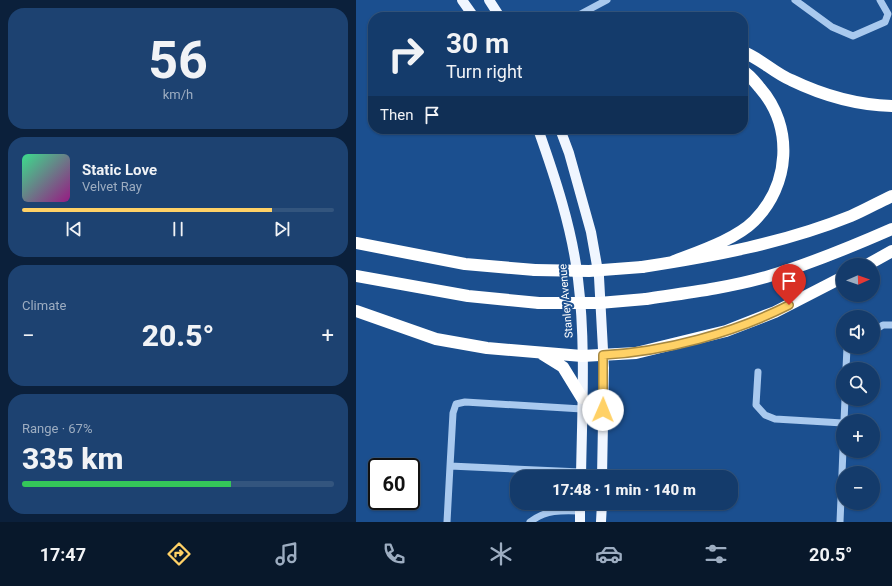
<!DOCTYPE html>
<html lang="en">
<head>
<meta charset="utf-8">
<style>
  :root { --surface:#143b6b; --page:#1d4271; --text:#f1f3f6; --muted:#9dadc1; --line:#33557e; --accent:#ffd166 }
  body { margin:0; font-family:Roboto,sans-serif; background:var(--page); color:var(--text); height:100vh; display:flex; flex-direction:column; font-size:15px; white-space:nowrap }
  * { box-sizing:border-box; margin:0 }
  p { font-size:13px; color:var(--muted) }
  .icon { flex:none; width:22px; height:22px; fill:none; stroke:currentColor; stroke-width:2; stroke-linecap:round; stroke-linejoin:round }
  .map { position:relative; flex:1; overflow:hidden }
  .panel { display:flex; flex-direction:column; gap:8px; padding:8px; background:#0b203b; width:356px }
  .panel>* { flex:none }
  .banner { position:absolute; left:12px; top:12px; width:380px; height:122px; border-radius:16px; box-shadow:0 1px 3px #0004,0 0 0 1px var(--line); background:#143b6b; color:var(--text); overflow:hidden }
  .needle { width:26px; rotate:88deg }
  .fabs { position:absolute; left:480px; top:258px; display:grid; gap:8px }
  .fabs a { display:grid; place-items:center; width:44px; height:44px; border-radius:50%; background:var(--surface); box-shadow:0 1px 3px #0004,0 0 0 1px var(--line); font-size:20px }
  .speed { position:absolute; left:12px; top:458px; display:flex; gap:8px; font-size:20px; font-weight:700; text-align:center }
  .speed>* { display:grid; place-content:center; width:52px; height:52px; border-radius:50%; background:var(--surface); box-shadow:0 1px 3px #0004,0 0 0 1px var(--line); line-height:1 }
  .speed .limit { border:2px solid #111; border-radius:6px; background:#fff; color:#111 }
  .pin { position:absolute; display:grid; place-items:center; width:34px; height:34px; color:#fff; margin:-41px -17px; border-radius:50% 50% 50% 0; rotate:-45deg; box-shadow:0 0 4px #0007 }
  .pin .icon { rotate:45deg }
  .me { position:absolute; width:44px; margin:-22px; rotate:1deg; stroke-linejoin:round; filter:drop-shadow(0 0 3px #0008) }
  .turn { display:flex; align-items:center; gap:14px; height:84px; padding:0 12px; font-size:18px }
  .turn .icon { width:52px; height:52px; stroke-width:2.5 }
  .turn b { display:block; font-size:28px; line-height:34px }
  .then { display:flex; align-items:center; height:38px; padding:0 12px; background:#0003; gap:8px; font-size:15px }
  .big { font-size:30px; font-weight:800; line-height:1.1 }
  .panel .tile { flex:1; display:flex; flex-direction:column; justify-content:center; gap:6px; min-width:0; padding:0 14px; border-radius:16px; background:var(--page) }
  .panel .dial { align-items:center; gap:0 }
  .dial b { font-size:52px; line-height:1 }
  .song { display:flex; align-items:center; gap:12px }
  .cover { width:48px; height:48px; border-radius:6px; background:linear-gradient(135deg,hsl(150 70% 55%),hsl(310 70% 35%)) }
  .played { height:4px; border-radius:2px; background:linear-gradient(90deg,var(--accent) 80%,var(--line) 80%) }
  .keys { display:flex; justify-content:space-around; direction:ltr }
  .heat { display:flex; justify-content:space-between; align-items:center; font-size:22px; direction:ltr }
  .charge { height:6px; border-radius:3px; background:linear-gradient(90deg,#34c759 67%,var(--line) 0) }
  .trip { position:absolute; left:154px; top:470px; width:228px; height:40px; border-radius:16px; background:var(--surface); box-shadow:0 1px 3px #0004,0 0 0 1px var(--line); font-weight:800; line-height:40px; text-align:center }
  .tabs { display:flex; height:64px; justify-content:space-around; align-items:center; background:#08182b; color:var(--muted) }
  .tabs .icon { width:28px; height:28px }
  .tabs .selected { color:var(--accent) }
  .tabs b { font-size:18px; color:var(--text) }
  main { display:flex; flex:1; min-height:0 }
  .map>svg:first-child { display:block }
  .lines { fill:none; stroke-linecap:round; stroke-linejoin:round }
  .minor { stroke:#a9c9ee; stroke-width:7 }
  .major { stroke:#f0f6ff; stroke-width:10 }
  .highway { stroke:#fff; stroke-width:12 }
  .highway-bridge { stroke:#fff; stroke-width:12 }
  .route-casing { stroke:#a68842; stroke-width:10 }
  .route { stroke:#ffd166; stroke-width:7 }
  .labels { text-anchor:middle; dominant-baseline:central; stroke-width:4; stroke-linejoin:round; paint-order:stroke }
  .street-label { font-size:11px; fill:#fff; stroke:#1b4f8f }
</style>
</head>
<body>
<main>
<section class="panel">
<div class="tile dial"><b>56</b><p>km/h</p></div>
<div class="tile">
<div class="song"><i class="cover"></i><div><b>Static Love</b><p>Velvet Ray</p></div></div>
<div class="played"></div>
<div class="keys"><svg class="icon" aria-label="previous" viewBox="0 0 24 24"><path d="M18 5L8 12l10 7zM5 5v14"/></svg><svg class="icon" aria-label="pause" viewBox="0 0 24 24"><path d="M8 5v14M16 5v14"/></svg><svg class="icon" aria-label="next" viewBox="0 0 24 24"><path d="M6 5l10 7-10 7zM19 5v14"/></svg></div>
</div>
<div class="tile"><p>Climate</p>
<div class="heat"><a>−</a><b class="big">20.5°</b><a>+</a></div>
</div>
<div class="tile"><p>Range · 67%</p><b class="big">335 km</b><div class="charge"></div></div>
</section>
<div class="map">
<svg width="536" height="522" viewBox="0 0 536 522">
  <rect width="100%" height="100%" fill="#1b4f8f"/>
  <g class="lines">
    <!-- minor -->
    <path class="minor" d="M439 0 476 27 497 36 529 22 532 14 524 0
      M219 17 251 0
      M517 331 527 325H536
      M490 369 491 347
      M402 372 400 405 409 415 419 419 487 423
      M488 421 489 399
      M94 466 97 413 100 404 109 402 226 409
      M91 522 94 466 225 472
      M174 522C189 510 206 510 224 511
      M484 522 487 449"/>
    <!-- major -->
    <path class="major" d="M106 0 118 17
      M133 0 144 17
      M182 129C199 177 216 228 222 279 230 344 226 411 225 477
      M204 129 213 153 235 232 243 277 248 368 246 477
      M224 522V503
      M245 522 246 503"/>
    <!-- highway -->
    <path class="highway" d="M387 52C404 58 418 73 435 80 466 95 502 105 536 106
      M0 243 109 264 179 270
      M316 262C341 252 379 240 398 221 434 185 438 127 404 88 399 82 394 75 387 71
      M511 265 536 251
      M286 267C358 256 428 243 495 216 509 210 523 202 536 196
      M0 276 112 296 183 303
      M290 299C330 293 371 288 410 277 454 264 495 247 536 229
      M0 311 80 339 131 348 226 356 280 353 370 331 419 312 487 277
      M186 354 207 367 226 398"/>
    <!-- highway-bridge -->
    <path class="highway-bridge" d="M179 270 233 271 286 267
      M183 303H243L290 299"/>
  </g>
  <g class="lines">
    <!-- route casing -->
    <g class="route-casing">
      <path id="route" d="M247 410V355C308 352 378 333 433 305"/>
    </g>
    <!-- route -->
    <use href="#route" class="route"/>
  </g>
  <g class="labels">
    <!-- street labels -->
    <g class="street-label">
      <text transform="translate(210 301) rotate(-95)">Stanley Avenue</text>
    </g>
  </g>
</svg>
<div class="fabs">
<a><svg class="needle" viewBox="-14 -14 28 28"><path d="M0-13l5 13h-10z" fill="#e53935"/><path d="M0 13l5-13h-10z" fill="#9dadc1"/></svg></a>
<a><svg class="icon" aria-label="sound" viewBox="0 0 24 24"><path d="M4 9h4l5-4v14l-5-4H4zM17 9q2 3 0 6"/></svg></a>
<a><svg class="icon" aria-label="search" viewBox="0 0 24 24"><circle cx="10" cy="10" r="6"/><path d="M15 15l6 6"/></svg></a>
<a>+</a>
<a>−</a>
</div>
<div class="speed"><div class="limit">60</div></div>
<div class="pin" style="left:433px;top:305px;background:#d93025"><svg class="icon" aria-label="arrive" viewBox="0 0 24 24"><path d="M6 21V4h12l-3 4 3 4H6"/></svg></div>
<svg class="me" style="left:247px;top:410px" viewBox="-20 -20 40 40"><circle r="19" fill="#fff"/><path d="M0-13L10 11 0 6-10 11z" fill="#ffd166"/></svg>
<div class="trip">17:48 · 1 min · 140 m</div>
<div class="banner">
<div class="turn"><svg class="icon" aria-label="right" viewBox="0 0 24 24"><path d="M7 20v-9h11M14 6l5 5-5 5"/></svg><div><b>30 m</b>Turn right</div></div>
<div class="then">Then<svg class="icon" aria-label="arrive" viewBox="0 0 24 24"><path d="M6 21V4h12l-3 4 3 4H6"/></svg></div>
</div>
</div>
</main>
<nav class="tabs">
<b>17:47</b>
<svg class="icon selected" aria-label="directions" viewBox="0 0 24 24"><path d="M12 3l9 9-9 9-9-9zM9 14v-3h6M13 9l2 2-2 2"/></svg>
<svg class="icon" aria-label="music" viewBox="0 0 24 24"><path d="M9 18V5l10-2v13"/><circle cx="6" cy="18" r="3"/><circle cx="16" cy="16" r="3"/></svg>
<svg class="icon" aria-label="phone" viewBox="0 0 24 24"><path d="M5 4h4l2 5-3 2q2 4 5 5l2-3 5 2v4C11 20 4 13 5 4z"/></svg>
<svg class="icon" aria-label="climate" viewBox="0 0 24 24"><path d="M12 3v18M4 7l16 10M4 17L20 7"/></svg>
<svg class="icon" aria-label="car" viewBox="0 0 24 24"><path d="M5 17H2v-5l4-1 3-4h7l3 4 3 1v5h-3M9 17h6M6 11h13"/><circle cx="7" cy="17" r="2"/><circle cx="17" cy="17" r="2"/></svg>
<svg class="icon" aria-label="filters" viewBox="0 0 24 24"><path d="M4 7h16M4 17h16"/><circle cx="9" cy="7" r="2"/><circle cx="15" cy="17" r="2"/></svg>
<b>20.5°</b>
</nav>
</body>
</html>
